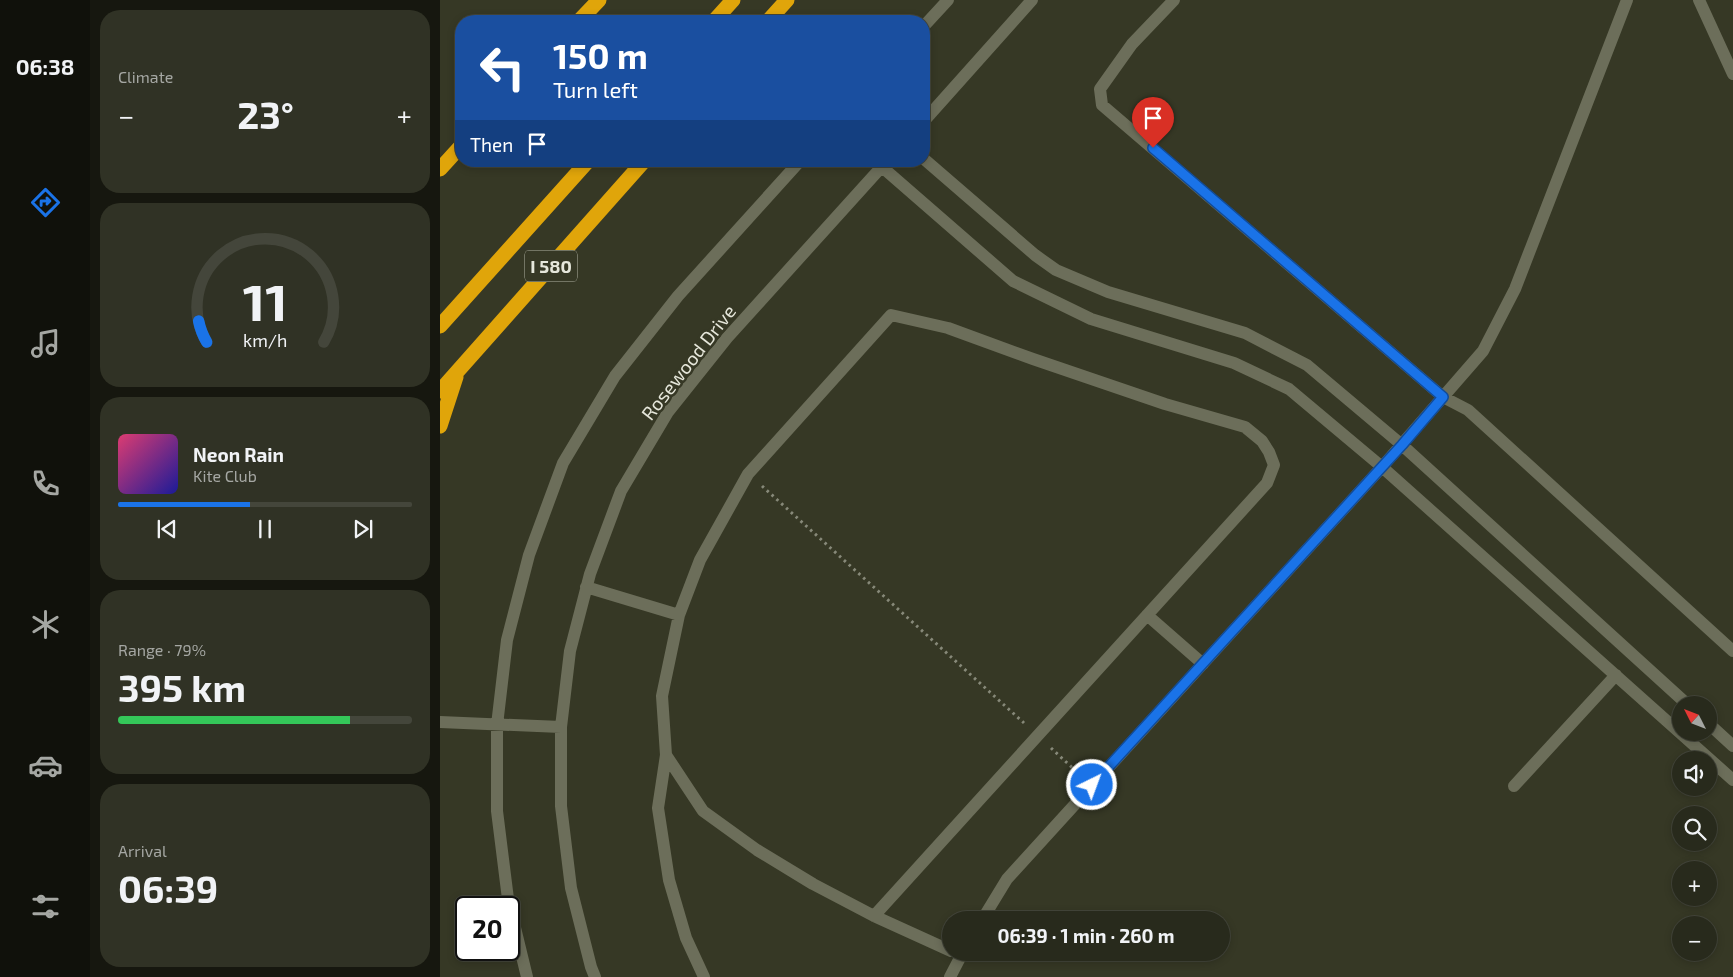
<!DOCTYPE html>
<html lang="en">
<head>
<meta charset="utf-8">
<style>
  :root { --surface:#282a1c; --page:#303225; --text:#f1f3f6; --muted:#a5a7a3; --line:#44463b; --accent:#1a73e8 }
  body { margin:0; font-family:"Exo 2",sans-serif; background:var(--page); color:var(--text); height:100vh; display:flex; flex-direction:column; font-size:19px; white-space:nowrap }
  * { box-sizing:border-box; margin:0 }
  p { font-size:16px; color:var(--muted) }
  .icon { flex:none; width:28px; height:28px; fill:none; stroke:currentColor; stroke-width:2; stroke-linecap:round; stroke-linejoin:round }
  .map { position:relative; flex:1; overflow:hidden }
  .drawer { display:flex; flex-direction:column; gap:10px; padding:10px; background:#16170f; width:350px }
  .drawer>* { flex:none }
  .top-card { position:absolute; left:15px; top:15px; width:475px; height:152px; border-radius:20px; box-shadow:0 2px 8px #0003,0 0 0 1px var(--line); background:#1a4fa0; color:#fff; overflow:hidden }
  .needle { width:32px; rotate:312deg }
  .tools { position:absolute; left:1232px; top:696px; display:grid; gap:10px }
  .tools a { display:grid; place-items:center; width:45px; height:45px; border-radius:50%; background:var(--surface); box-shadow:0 2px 8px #0003,0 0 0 1px var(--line); font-size:25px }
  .speed { position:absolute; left:15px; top:896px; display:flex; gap:10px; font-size:25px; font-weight:700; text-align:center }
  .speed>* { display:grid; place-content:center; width:65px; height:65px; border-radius:50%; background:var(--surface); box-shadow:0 2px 8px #0003,0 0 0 1px var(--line); line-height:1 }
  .speed .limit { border:2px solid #111; border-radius:8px; background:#fff; color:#111 }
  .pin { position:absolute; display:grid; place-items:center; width:42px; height:42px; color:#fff; margin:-51px -21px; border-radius:50% 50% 50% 0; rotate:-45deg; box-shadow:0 0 5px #0007 }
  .pin .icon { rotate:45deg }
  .me { position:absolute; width:55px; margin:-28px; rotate:42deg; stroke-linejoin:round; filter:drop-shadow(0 0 4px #0008) }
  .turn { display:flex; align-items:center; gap:18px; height:105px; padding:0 15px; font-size:22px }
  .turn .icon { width:65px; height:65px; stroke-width:2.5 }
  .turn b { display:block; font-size:35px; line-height:42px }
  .then { display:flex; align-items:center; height:48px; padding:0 15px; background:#0003; gap:10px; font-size:19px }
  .big { font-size:38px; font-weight:700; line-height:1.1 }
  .drawer .card { flex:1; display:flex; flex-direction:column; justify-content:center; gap:8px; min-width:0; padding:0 18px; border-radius:20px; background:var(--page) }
  .drawer .dial { align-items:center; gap:0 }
  .dial svg { height:130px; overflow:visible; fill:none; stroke:var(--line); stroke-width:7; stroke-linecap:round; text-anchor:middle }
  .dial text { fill:var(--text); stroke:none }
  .song { display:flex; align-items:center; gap:15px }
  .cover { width:60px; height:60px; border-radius:8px; background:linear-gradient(135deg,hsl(340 70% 55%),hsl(240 70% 35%)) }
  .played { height:5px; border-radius:2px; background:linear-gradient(90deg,var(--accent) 45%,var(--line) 45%) }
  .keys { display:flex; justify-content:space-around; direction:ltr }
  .heat { display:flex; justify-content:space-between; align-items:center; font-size:28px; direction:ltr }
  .charge { height:8px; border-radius:4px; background:linear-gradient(90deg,#34c759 79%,var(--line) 0) }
  .trip { position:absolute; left:502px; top:911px; width:288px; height:50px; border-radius:25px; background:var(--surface); box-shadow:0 2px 8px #0003,0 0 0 1px var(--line); font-weight:700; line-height:50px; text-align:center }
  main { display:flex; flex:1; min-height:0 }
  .dock { display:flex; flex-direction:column; width:90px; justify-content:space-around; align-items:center; background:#10110b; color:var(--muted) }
  .dock .icon { width:35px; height:35px }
  .dock .current { color:var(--accent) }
  .dock b { font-size:22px; color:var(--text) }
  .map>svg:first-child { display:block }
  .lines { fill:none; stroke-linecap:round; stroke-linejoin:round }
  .path { stroke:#878979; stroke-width:3; stroke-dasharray:2.5 4; stroke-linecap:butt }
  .minor { stroke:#6c6e5a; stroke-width:12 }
  .highway { stroke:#e0a50a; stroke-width:15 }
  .route-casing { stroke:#114b97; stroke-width:12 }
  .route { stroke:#1a73e8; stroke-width:9 }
  .labels { text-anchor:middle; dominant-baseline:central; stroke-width:5; stroke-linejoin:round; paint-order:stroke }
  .shield { fill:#363825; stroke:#b1b2a4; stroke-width:1 }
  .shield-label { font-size:18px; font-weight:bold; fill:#e6e7db }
  .street-label { font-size:19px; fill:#e6e7db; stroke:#363825 }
</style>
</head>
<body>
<main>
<nav class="dock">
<b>06:38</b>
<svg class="icon current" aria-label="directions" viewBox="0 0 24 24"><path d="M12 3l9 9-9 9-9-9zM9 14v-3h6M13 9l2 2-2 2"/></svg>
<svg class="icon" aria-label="music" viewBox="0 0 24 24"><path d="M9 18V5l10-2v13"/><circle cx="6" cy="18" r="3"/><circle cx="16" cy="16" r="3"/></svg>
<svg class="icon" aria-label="phone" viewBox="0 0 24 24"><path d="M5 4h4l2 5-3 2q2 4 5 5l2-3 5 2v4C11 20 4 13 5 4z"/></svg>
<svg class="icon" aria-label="climate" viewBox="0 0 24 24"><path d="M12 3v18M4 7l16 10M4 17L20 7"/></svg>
<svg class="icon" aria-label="car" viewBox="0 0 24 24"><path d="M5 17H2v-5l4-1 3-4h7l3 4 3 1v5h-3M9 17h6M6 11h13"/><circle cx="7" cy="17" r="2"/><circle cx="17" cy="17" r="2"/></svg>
<svg class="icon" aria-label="filters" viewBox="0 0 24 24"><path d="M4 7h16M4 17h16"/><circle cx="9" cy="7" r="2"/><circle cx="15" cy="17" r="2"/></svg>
</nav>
<section class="drawer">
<div class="card"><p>Climate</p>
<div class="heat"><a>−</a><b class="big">23°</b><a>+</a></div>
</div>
<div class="card dial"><svg viewBox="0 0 100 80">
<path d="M14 69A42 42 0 1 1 86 69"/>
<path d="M14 69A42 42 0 0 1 9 56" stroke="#1a73e8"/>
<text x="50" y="56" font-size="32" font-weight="700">11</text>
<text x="50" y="72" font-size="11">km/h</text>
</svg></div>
<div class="card">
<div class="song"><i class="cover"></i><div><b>Neon Rain</b><p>Kite Club</p></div></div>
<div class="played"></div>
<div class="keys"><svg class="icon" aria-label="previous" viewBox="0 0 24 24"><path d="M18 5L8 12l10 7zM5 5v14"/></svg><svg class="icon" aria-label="pause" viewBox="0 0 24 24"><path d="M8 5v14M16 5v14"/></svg><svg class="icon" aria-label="next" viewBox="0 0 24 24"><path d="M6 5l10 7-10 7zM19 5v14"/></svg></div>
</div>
<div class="card"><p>Range · 79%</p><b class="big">395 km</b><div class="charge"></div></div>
<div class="card"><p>Arrival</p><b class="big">06:39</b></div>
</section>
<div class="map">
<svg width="1293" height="977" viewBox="0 0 1293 977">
  <rect width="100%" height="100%" fill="#363825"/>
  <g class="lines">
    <!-- path -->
    <path class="path" d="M322 486 584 723
      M611 748 639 774"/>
    <!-- minor -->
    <path class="minor" d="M734 0 692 44 660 89 662 105 1003 397 1028 410 1293 651
      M1259 0 1293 74
      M484 26 508 0
      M484 121 592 0
      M484 159 595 255 616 270 668 292 805 333 867 365 962 445 1248 705
      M438 161 442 167 573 281 651 319 794 363 849 389 942 467 1293 780
      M146 587 239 615
      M707 615 763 664
      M0 722 121 727
      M1269 724 1293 746
      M226 755 218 808 229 880 246 938 264 977
      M1074 786 1176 675
      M434 916 827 483 834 465 829 452 822 441 805 427 725 404 593 359 508 328 451 315 308 474 260 560 239 615 222 696 226 755 263 811 317 850 373 884 434 916 511 951
      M542 920 567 879 942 467 1043 351 1075 289 1187 0
      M87 977 68 899 57 811V725L67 640 89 555 123 463 175 376 238 296 360 161
      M155 977 151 967 131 888 121 806V727L130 651 150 574 181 491 228 412 287 338 446 162
      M510 977 523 952"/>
    <!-- highway -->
    <path class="highway" d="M139 21 159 0
      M274 21 293 0
      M328 21 347 0
      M0 169 21 146
      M0 326 148 161
      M0 391 204 161
      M0 426 16 377"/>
  </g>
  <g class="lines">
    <!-- route casing -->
    <g class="route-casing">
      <path id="route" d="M652 785 962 445 1003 397 713 148"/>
    </g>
    <!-- route -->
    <use href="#route" class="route"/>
  </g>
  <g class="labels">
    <!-- shield labels -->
    <rect class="shield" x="85" y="250.5" width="52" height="31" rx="4"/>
    <g class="shield-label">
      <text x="111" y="266">I 580</text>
    </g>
    <!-- street labels -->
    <g class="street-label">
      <text transform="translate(248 362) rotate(-52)">Rosewood Drive</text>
    </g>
  </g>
</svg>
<div class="tools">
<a><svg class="needle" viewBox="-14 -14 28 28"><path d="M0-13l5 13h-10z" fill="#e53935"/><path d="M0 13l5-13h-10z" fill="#a5a7a3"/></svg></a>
<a><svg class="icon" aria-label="sound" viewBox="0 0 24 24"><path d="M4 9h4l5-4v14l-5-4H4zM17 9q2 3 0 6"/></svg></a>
<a><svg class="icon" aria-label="search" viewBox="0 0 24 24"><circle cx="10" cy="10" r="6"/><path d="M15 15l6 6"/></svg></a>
<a>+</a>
<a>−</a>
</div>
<div class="speed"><div class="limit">20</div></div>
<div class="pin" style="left:713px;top:148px;background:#d93025"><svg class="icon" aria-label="arrive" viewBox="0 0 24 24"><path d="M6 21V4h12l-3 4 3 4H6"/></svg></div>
<svg class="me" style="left:652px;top:785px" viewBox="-20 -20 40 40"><circle r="17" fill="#1a73e8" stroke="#fff" stroke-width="3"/><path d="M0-11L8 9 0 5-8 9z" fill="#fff"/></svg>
<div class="trip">06:39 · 1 min · 260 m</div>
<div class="top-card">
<div class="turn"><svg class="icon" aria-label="left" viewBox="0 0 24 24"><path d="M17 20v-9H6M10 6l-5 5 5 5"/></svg><div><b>150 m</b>Turn left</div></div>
<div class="then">Then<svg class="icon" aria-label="arrive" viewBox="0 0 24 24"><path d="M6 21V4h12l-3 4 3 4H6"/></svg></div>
</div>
</div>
</main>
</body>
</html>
